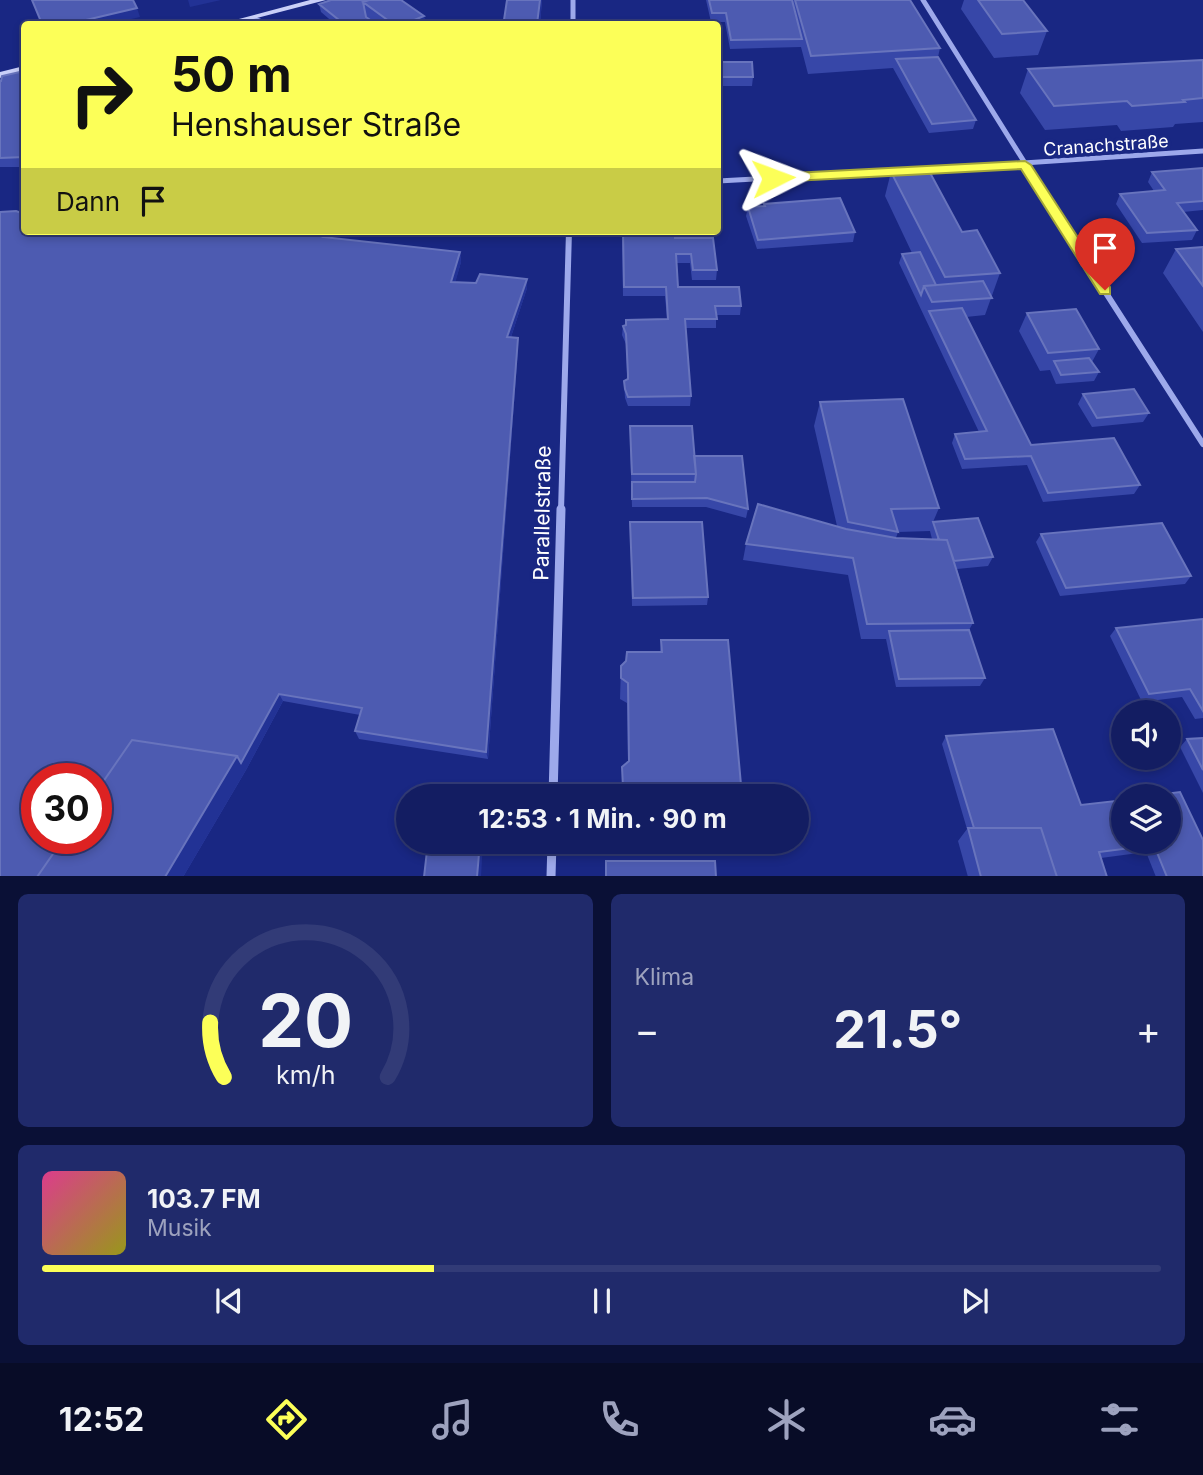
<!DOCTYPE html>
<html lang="de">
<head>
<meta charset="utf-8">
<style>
  :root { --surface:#131d62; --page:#202a6b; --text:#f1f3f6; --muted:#9da2be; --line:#323b77; --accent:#fcff58 }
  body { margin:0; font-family:Inter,sans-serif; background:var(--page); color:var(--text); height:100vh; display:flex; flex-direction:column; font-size:26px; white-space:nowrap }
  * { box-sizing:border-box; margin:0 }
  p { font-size:23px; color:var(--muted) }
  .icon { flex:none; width:38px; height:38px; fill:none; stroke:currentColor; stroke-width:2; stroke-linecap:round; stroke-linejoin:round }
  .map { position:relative; height:876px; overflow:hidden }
  .sheet { display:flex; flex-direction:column; gap:18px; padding:18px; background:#0a1036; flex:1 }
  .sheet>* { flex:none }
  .banner { position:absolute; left:21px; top:21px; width:700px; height:214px; border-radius:7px; box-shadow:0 4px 10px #0003,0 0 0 2px var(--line); background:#fcff58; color:#111; overflow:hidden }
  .buttons { position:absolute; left:1111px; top:700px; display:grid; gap:14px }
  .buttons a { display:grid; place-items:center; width:70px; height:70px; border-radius:50%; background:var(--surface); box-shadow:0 4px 10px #0003,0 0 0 2px var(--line); font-size:35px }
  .speed { position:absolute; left:21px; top:763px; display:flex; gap:14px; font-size:35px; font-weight:700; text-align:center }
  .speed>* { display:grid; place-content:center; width:91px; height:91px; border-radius:50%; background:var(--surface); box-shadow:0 4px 10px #0003,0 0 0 2px var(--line); line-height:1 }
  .speed .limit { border:10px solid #d22; background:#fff; color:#111 }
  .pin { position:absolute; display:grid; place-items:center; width:60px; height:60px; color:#fff; margin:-72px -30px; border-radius:50% 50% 50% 0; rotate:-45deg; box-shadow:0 0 7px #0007 }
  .pin .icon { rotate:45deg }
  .me { position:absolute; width:77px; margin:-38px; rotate:87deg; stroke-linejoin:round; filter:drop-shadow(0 0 5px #0008) }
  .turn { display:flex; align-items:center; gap:24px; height:147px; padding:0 35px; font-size:32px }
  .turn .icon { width:91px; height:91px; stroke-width:2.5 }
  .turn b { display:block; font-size:49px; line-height:60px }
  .then { display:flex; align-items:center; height:66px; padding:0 35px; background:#0003; gap:14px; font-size:26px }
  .big { font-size:52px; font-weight:700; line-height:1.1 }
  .sheet .widget { flex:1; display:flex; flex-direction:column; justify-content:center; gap:10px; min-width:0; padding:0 24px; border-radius:10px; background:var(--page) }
  .sheet .dial { align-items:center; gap:0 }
  .dial svg { height:182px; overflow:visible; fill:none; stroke:var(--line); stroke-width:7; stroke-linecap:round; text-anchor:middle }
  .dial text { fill:var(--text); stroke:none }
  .song { display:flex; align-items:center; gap:21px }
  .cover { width:84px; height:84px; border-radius:10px; background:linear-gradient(135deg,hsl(330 70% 55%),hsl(60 70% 35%)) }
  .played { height:7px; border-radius:4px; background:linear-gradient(90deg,var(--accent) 35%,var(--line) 35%) }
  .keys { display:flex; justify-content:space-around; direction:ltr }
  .heat { display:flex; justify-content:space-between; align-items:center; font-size:38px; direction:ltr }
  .sheet .tiles { flex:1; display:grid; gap:18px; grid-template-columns:1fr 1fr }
  .widget:last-child { grid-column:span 2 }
  .trip { position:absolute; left:396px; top:784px; width:413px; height:70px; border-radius:35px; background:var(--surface); box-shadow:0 4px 10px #0003,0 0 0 2px var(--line); font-weight:700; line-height:70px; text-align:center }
  .tab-bar { display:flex; height:112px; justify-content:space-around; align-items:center; background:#080c27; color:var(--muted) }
  .tab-bar .icon { width:49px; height:49px }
  .tab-bar .active { color:var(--accent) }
  .tab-bar b { font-size:32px; color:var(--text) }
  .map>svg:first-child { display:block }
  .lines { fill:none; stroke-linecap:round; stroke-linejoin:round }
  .service { stroke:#9da9eb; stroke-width:3.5 }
  .minor-far2 { stroke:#9da9eb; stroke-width:5 }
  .minor-far1 { stroke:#9da9eb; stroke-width:6 }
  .minor { stroke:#9da9eb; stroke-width:9 }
  .secondary { fill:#c9cff8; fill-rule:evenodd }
  .wall { fill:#3747a8; fill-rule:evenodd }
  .shaded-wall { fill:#223295 }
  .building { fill:#4d5bb1; stroke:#6874bd; stroke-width:2 }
  .route { fill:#fcff58; stroke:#a4a639; stroke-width:2 }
  .labels { text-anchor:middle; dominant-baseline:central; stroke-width:7; stroke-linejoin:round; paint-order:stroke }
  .far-street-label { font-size:18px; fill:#fff; stroke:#192783 }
  .street-label { font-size:21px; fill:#fff; stroke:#192783 }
</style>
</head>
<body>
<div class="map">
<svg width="1203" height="877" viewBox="0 0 1203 877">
  <rect width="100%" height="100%" fill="#192783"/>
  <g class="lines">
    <!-- service -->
    <path class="service" d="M253 18 270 24"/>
    <!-- minor-far2 -->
    <path class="minor-far2" d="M573 0V24
      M923 0 1063 224
      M921 170 1203 151
      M718 181 899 171"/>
    <!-- minor-far1 -->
    <path class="minor-far1" d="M1061 223 1203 444
      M561 511 569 231"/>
    <!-- minor -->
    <path class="minor" d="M553 796 561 509
      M551 877 552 842"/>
    <!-- secondary -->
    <path class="secondary" d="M310 0H326L234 24H220Z
      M24 66V72L0 78V72Z"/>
  </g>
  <!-- wall -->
  <path class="wall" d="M401 0 424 16 425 23 504 20 507 0H542L540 24H335L321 12 319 4Z
    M706 0H910L940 48 938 57 976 120 973 129 929 133 893 68 808 74 801 47 730 49 725 22H711Z
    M964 0H1023L1047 31 1038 55 994 58 961 9Z
    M1203 60V122L1175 124 1173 127 1121 131 1117 125 1045 130 1020 93 1028 69Z
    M718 62 753 77 752 86H718Z
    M24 71V167H0V81Z
    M1203 168V210L1183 212 1197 230 1192 240 1142 243 1116 204 1120 194 1154 191 1148 182 1152 172Z
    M891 172 962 232 1000 273 985 315 966 317 1031 445 1140 485 1134 494 1043 502 1027 465 962 469 952 443 955 434 979 432 899 263 902 254 912 253 885 196Z
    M764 204 855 232 853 242 757 249 746 216 748 207 763 206Z
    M24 231H335L331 238 460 252 461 262 455 282 527 288 511 337 518 348 488 759 359 739 355 731 360 715 283 701 246 770 183 877Z
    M622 231 675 238 717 270 716 280H692L690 263H677L678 287 741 306 740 315H716V328H686L691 396 690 406H628L625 398 624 381 627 379 626 344 622 335 623 326 667 319 665 296H623Z
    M1203 247V332L1163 273 1176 249Z
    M1027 313 1099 349 1092 362 1099 372 1094 381 1056 384 1050 370 1040 371 1019 331Z
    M1083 394 1149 413 1143 422 1092 427 1078 404Z
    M820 402 939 508 933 522 993 557 988 566 957 569 973 623 969 630 985 678 980 686 896 687 886 639H861L848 575 743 560 746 544 837 526 814 426ZM930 531 932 539 896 538 898 532Z
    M630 426 694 456 748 509 746 518 706 507H632L630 444Z
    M630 522 708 597 707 605 632 606Z
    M1041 534 1191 576 1185 584 1060 596 1036 542Z
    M1203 619V718L1195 719 1182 697 1142 702 1110 636 1116 628Z
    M661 640 742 796H622V767L628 762 627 703 620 699 621 666 660 652Z
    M946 736 1081 805 1169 842 1203 877H1156L1146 852 1101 858 1107 877H968L958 841 967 829 942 744Z
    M1203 738V793L1180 747 1187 739Z"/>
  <!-- shaded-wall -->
  <path class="shaded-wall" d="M188 0H221L190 7Z
    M540 0H542L540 24H537Z
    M137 8 140 17 110 24H69Z
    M424 16 425 24H412V21Z
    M327 231H335L325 246 323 237Z
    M460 252 461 262 453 291 451 282Z
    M527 279V288L508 346 507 337Z
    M518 338V348L488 759 486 752Z
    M279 694 283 701 246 770 183 877H165L237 756Z
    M480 842H483L481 877H477Z"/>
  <!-- building -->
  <path class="building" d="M32 0H133L137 8 69 24H42Z
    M331 0H369L363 2 366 17 376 24H344L319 4Z
    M369 0H401L424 16 412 21 417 24H393L363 2Z
    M507 0H540L537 24H420L425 23 504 20Z
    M709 0H792L802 39 731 40 726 13H712Z
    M795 0H910L940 48 811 56Z
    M978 0H1023L1047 31 1002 34Z
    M938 57 976 120 932 124 896 59Z
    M1203 60V98L1183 100 1185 102 1132 106 1127 101 1054 106 1028 69Z
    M718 62H752L753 77H718Z
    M24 71V139L22 144H24V157L0 158V81H1L2 76Z
    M1203 168V201L1177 203 1197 230 1147 233 1120 194 1165 190 1152 172Z
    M928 169 962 232 977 230 1000 273 945 277 891 172Z
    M840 198 855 232 758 240 748 207 765 206 764 204Z
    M16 211 24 214V231H327L323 237 460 252 451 282 476 283 480 274 527 279 507 337 518 338 486 752 355 731 362 708 279 694 241 763 237 756 132 740 96 792V779H37V838H64L37 877H0V212Z
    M623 231H675V238H713L717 270H693L691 254H676L678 287H739L741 306H715L717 319H685L691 396 628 397 625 389 624 381 628 379V374L626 334 623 326 626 325V320L668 319 666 287H624Z
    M1203 247V286L1176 249Z
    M920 252 936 285 924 286 921 295 902 254Z
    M983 281 992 298 932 302 924 286Z
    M962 308 1031 445 1114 438 1140 485 1048 493 1031 456 965 459 955 434 987 431 929 311Z
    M1076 309 1099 349 1048 353 1027 313Z
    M1089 358 1099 372 1061 375 1054 361Z
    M1134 389 1149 413 1097 418 1083 394Z
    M903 399 939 508 891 509 898 532 848 522 820 402Z
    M630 426H692L696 474H632Z
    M694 456H742L748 509 707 498 632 499V482H695L696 474Z
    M758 504 846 529 896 538 947 540 973 623 867 624 853 558 746 544Z
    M978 518 993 557 954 561 947 540H939L933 522Z
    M630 522H702L708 597 633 598Z
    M1162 523 1191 576 1066 588 1041 534Z
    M1203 619V711L1190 689 1149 694 1116 628Z
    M969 630 985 678 899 679 889 631Z
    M661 640H728L742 796H629V794L623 787 622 767 629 761 628 683 621 678V666L626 661 627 652H662Z
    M1053 729 1081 805 1124 800V842H1169V796H1149L1180 792 1203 840V877H1167L1154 845 1099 852 1107 877H1057L1041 828H974L946 736Z
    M1203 738V770L1187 739Z
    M132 740 237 756 165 877H37L64 838H96V792Z
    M434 792 463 796H433Z
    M968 828H1041L1057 877H981Z
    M428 842H480L477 877H424Z
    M606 861H715L716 877H606Z"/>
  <!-- route -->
  <path class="route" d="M1025 161 1031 165 1110 287V294H1100L1021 169 773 182 767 178 773 174Z"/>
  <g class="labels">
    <!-- far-street labels -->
    <g class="far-street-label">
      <text transform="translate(1106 145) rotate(-4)">Cranachstraße</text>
    </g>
    <!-- street labels -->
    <g class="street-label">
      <text transform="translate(542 513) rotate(-89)">Parallelstraße</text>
    </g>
  </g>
</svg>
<div class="buttons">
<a><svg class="icon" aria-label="sound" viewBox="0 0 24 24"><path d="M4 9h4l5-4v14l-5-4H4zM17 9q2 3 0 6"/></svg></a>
<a><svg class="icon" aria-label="layers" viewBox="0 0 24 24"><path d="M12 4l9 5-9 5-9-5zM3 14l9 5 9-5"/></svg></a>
</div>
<div class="speed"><div class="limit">30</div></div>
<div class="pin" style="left:1105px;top:290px;background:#d93025"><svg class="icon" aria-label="arrive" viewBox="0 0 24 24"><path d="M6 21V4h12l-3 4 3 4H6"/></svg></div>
<svg class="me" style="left:773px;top:178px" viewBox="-20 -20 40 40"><path d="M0-17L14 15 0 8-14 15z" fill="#fcff58" stroke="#fff" stroke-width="4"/></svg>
<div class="trip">12:53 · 1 Min. · 90 m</div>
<div class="banner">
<div class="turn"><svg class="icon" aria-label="right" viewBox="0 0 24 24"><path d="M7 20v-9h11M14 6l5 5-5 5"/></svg><div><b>50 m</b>Henshauser Straße</div></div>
<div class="then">Dann<svg class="icon" aria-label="arrive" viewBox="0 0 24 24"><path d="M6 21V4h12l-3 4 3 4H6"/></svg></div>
</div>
</div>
<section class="sheet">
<div class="tiles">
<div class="widget dial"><svg viewBox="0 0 100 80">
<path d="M14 69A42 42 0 1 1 86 69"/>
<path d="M14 69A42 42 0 0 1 8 45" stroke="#fcff58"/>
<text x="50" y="56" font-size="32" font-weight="700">20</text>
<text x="50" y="72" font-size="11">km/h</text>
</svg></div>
<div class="widget"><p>Klima</p>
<div class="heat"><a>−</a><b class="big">21.5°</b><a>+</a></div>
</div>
<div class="widget">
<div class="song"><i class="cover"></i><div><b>103.7 FM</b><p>Musik</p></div></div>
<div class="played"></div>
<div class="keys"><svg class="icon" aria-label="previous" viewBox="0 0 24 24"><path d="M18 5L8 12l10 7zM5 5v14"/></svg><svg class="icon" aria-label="pause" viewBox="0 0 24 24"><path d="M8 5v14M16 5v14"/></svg><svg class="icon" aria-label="next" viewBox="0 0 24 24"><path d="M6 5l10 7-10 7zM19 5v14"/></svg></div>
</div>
</div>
</section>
<nav class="tab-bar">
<b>12:52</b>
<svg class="icon active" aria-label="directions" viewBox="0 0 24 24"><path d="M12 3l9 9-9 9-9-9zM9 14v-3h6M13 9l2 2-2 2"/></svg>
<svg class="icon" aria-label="music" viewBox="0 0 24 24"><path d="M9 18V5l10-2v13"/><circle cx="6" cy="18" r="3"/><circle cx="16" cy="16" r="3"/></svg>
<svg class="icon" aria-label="phone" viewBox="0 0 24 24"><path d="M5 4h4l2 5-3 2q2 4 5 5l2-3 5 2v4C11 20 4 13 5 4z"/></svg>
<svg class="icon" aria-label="climate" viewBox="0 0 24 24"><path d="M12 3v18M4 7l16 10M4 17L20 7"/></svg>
<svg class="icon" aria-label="car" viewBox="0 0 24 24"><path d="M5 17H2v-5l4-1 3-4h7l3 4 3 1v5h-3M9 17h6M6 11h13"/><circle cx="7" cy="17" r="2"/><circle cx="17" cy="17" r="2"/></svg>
<svg class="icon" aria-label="filters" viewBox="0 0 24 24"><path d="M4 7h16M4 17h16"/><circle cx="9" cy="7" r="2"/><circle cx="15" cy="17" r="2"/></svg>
</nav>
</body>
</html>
